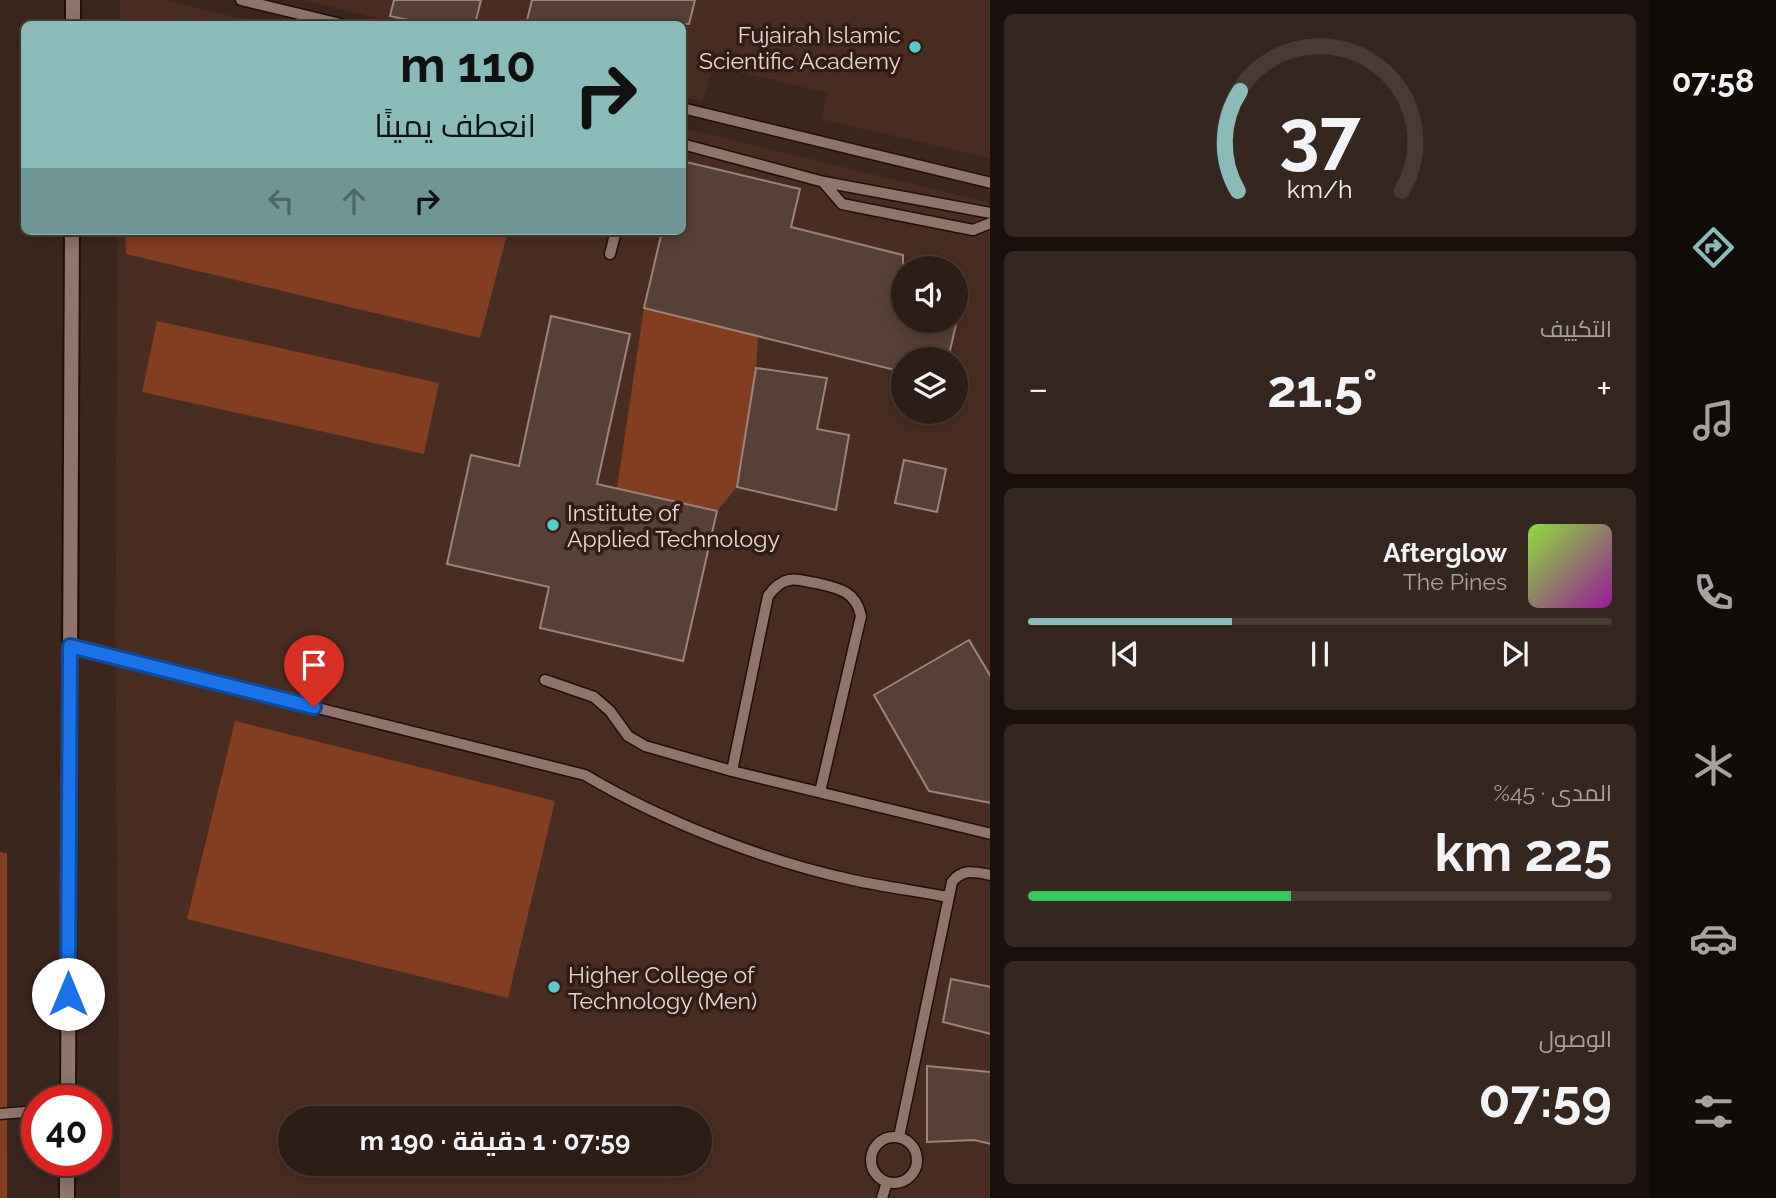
<!DOCTYPE html>
<html lang="ar">
<head>
<meta charset="utf-8">
<style>
  :root { --surface:#2d1d17; --page:#352620; --text:#f1f3f6; --muted:#a7a2a1; --line:#483b36; --accent:#8bbbb9 }
  body { margin:0; font-family:Raleway,Cairo,sans-serif; background:var(--page); color:var(--text); direction:rtl; height:100vh; display:flex; flex-direction:column; font-size:26px; white-space:nowrap }
  * { box-sizing:border-box; margin:0 }
  p { font-size:23px; color:var(--muted) }
  .icon { flex:none; width:38px; height:38px; fill:none; stroke:currentColor; stroke-width:2; stroke-linecap:round; stroke-linejoin:round }
  .map { position:relative; flex:1; overflow:hidden; direction:ltr }
  .details { display:flex; flex-direction:column; gap:14px; padding:14px; background:#19100d; width:660px }
  .details>* { flex:none }
  .hud { position:absolute; left:21px; top:21px; width:665px; height:214px; border-radius:10px; box-shadow:0 4px 18px #0003,0 0 0 2px var(--line); direction:rtl; background:#8bbbb9; color:#111; overflow:hidden }
  .fabs { position:absolute; left:891px; top:256px; display:grid; gap:14px }
  .fabs a { display:grid; place-items:center; width:77px; height:77px; border-radius:50%; background:var(--surface); box-shadow:0 4px 18px #0003,0 0 0 2px var(--line); font-size:35px }
  .speed { position:absolute; left:21px; top:1085px; display:flex; gap:14px; font-size:35px; font-weight:700; text-align:center }
  .speed>* { display:grid; place-content:center; width:91px; height:91px; border-radius:50%; background:var(--surface); box-shadow:0 4px 18px #0003,0 0 0 2px var(--line); line-height:1 }
  .speed .limit { border:10px solid #d22; background:#fff; color:#111 }
  .pin { position:absolute; display:grid; place-items:center; width:60px; height:60px; color:#fff; margin:-72px -30px; border-radius:50% 50% 50% 0; rotate:-45deg; box-shadow:0 0 7px #0007 }
  .pin .icon { rotate:45deg }
  .me { position:absolute; width:77px; margin:-38px; rotate:0deg; stroke-linejoin:round; filter:drop-shadow(0 0 5px #0008) }
  .turn { display:flex; align-items:center; gap:24px; height:147px; padding:0 35px; font-size:32px }
  .turn .icon { width:91px; height:91px; stroke-width:2.5 }
  .turn b { display:block; font-size:49px; line-height:60px }
  .lanes { display:flex; align-items:center; height:66px; padding:0 35px; background:#0003; justify-content:center; gap:35px; direction:ltr }
  .lanes .off { opacity:.35 }
  .big { font-size:52px; font-weight:700; line-height:1.1 }
  .details .widget { flex:1; display:flex; flex-direction:column; justify-content:center; gap:10px; min-width:0; padding:0 24px; border-radius:10px; background:var(--page) }
  .details .dial { align-items:center; gap:0 }
  .dial svg { height:182px; overflow:visible; fill:none; stroke:var(--line); stroke-width:7; stroke-linecap:round; text-anchor:middle }
  .dial text { fill:var(--text); stroke:none }
  .song { display:flex; align-items:center; gap:21px }
  .cover { width:84px; height:84px; border-radius:10px; background:linear-gradient(135deg,hsl(90 70% 55%),hsl(300 70% 35%)) }
  .played { height:7px; border-radius:4px; background:linear-gradient(90deg,var(--accent) 35%,var(--line) 35%) }
  .keys { display:flex; justify-content:space-around; direction:ltr }
  .heat { display:flex; justify-content:space-between; align-items:center; font-size:38px; direction:ltr }
  .charge { height:10px; border-radius:5px; background:linear-gradient(90deg,#34c759 45%,var(--line) 0) }
  .trip { position:absolute; left:278px; top:1106px; width:434px; height:70px; border-radius:35px; background:var(--surface); box-shadow:0 4px 18px #0003,0 0 0 2px var(--line); font-weight:700; line-height:70px; text-align:center; direction:rtl }
  main { display:flex; flex:1; min-height:0 }
  .menu { display:flex; flex-direction:column; width:126px; justify-content:space-around; align-items:center; background:#120c09; color:var(--muted) }
  .menu .icon { width:49px; height:49px }
  .menu .on { color:var(--accent) }
  .menu b { font-size:32px; color:var(--text) }
  .map>svg:first-child { display:block }
  .built { fill:#492d22; fill-rule:evenodd }
  .green { fill:#833d21 }
  .building { fill:#574037; stroke:#9d8379; stroke-width:2 }
  .lines { fill:none; stroke-linecap:round; stroke-linejoin:round }
  .service-casing { stroke:#220f08; stroke-width:13 }
  .tertiary-casing { stroke:#220f08; stroke-width:18 }
  .service { stroke:#8f756c; stroke-width:10 }
  .tertiary { stroke:#8f756c; stroke-width:14 }
  .route-casing { stroke:#114b97; stroke-width:18 }
  .route { stroke:#1a73e8; stroke-width:12 }
  .poi-dot { fill:#54cdc8; stroke:#321d16; stroke-width:2.5 }
  .labels { text-anchor:middle; dominant-baseline:central; stroke-width:7; stroke-linejoin:round; paint-order:stroke }
  .poi-label { font-size:23px; fill:#e5d6d1; stroke:#321d16; text-anchor:start }
</style>
</head>
<body>
<main>
<nav class="menu">
<b>07:58</b>
<svg class="icon on" aria-label="directions" viewBox="0 0 24 24"><path d="M12 3l9 9-9 9-9-9zM9 14v-3h6M13 9l2 2-2 2"/></svg>
<svg class="icon" aria-label="music" viewBox="0 0 24 24"><path d="M9 18V5l10-2v13"/><circle cx="6" cy="18" r="3"/><circle cx="16" cy="16" r="3"/></svg>
<svg class="icon" aria-label="phone" viewBox="0 0 24 24"><path d="M5 4h4l2 5-3 2q2 4 5 5l2-3 5 2v4C11 20 4 13 5 4z"/></svg>
<svg class="icon" aria-label="climate" viewBox="0 0 24 24"><path d="M12 3v18M4 7l16 10M4 17L20 7"/></svg>
<svg class="icon" aria-label="car" viewBox="0 0 24 24"><path d="M5 17H2v-5l4-1 3-4h7l3 4 3 1v5h-3M9 17h6M6 11h13"/><circle cx="7" cy="17" r="2"/><circle cx="17" cy="17" r="2"/></svg>
<svg class="icon" aria-label="filters" viewBox="0 0 24 24"><path d="M4 7h16M4 17h16"/><circle cx="9" cy="7" r="2"/><circle cx="15" cy="17" r="2"/></svg>
</nav>
<section class="details">
<div class="widget dial"><svg viewBox="0 0 100 80">
<path d="M14 69A42 42 0 1 1 86 69"/>
<path d="M14 69A42 42 0 0 1 15 25" stroke="#8bbbb9"/>
<text x="50" y="56" font-size="32" font-weight="700">37</text>
<text x="50" y="72" font-size="11">km/h</text>
</svg></div>
<div class="widget"><p>التكييف</p>
<div class="heat"><a>−</a><b class="big">21.5°</b><a>+</a></div>
</div>
<div class="widget">
<div class="song"><i class="cover"></i><div><b>Afterglow</b><p>The Pines</p></div></div>
<div class="played"></div>
<div class="keys"><svg class="icon" aria-label="previous" viewBox="0 0 24 24"><path d="M18 5L8 12l10 7zM5 5v14"/></svg><svg class="icon" aria-label="pause" viewBox="0 0 24 24"><path d="M8 5v14M16 5v14"/></svg><svg class="icon" aria-label="next" viewBox="0 0 24 24"><path d="M6 5l10 7-10 7zM19 5v14"/></svg></div>
</div>
<div class="widget"><p>المدى · 45%</p><b class="big">225 km</b><div class="charge"></div></div>
<div class="widget"><p>الوصول</p><b class="big">07:59</b></div>
</section>
<div class="map">
<svg width="991" height="1198" viewBox="0 0 991 1198">
  <rect width="100%" height="100%" fill="#3c271f"/>
  <!-- built -->
  <path class="built" d="M120 0H165L264 24H120Z
    M303 0H990V158L821 119 828 93 713 66 702 102 683 97 682 24H399Z
    M683 128 990 203V1198H120L115 640 118 231H682ZM903 268H956V320H903ZM903 359H956V411H903ZM290 1118H700V1164H290Z"/>
  <!-- green -->
  <path class="green" d="M125 231H508L480 338 126 254Z
    M644 308 758 336 756 368 737 487 717 511 617 488Z
    M157 321 439 383 424 454 142 392Z
    M235 721 555 801 508 998 187 919Z
    M0 852 7 853V1198H0Z"/>
  <!-- building -->
  <path class="building" d="M394 0H481L475 24H425L390 16Z
    M532 0H695L689 24H526Z
    M682 161 800 189 791 227 903 255V320H957L948 359H903V372L644 308 662 231H682Z
    M551 316 630 334 597 484 717 511 683 661 540 628 549 587 447 564 471 455 519 466Z
    M756 368 827 378 817 429 849 435 836 510 737 487Z
    M904 460 946 469 937 512 895 503Z
    M969 640 991 677V803L929 791 874 695Z
    M951 979 991 987V1034L943 1022Z
    M927 1066 991 1072V1144L974 1140 927 1142Z"/>
  <g class="lines">
    <!-- service casing -->
    <g class="service-casing">
      <path id="service" d="M241 0 341 24
        M682 108 991 183
        M682 144 824 182 991 213
        M824 183 842 204 973 230 991 223
        M610 254 616 231
        M70 646 585 775C662 821 765 861 853 880 885 887 917 891 948 897
        M545 680 594 697 610 711 628 736 645 746 732 771 991 834
        M732 771 768 596C773 589 779 582 789 580 798 578 807 582 816 583 838 588 856 591 861 616L820 792
        M0 1114 37 1111
        M899 1137 952 882C963 868 975 872 991 875
        M871 1160a23 23 0 1 1 46 0a23 23 0 1 1-46 0Z
        M882 1198 887 1182"/>
    </g>
    <!-- tertiary casing -->
    <g class="tertiary-casing">
      <path id="tertiary" d="M73 0V24
        M68 1101 72 231
        M67 1198V1160"/>
    </g>
    <!-- service -->
    <use href="#service" class="service"/>
    <!-- tertiary -->
    <use href="#tertiary" class="tertiary"/>
  </g>
  <g class="lines">
    <!-- route casing -->
    <g class="route-casing">
      <path id="route" d="M68 994 70 646 314 707"/>
    </g>
    <!-- route -->
    <use href="#route" class="route"/>
  </g>
  <!-- markers -->
  <g class="poi-dot">
    <circle cx="915" cy="47" r="7"/>
    <circle cx="553" cy="525" r="7"/>
    <circle cx="554" cy="987" r="7"/>
  </g>
  <g class="labels">
    <!-- poi labels -->
    <g class="poi-label">
      <text x="901" y="34" text-anchor="end">Fujairah Islamic<tspan x="901" dy="26">Scientific Academy</tspan></text>
      <text x="567" y="512">Institute of<tspan x="567" dy="26">Applied Technology</tspan></text>
      <text x="568" y="974">Higher College of<tspan x="568" dy="26">Technology (Men)</tspan></text>
    </g>
  </g>
</svg>
<div class="fabs">
<a><svg class="icon" aria-label="sound" viewBox="0 0 24 24"><path d="M4 9h4l5-4v14l-5-4H4zM17 9q2 3 0 6"/></svg></a>
<a><svg class="icon" aria-label="layers" viewBox="0 0 24 24"><path d="M12 4l9 5-9 5-9-5zM3 14l9 5 9-5"/></svg></a>
</div>
<div class="speed"><div class="limit">40</div></div>
<div class="pin" style="left:314px;top:707px;background:#d93025"><svg class="icon" aria-label="arrive" viewBox="0 0 24 24"><path d="M6 21V4h12l-3 4 3 4H6"/></svg></div>
<svg class="me" style="left:68px;top:994px" viewBox="-20 -20 40 40"><circle r="19" fill="#fff"/><path d="M0-13L10 11 0 6-10 11z" fill="#1a73e8"/></svg>
<div class="trip">07:59 · 1 دقيقة · 190 m</div>
<div class="hud">
<div class="turn"><svg class="icon" aria-label="right" viewBox="0 0 24 24"><path d="M7 20v-9h11M14 6l5 5-5 5"/></svg><div><b>110 m</b>انعطف يمينًا</div></div>
<div class="lanes"><svg class="icon off" aria-label="left" viewBox="0 0 24 24"><path d="M17 20v-9H6M10 6l-5 5 5 5"/></svg><svg class="icon off" aria-label="ahead" viewBox="0 0 24 24"><path d="M12 20V5M6 11l6-6 6 6"/></svg><svg class="icon" aria-label="right" viewBox="0 0 24 24"><path d="M7 20v-9h11M14 6l5 5-5 5"/></svg></div>
</div>
</div>
</main>
</body>
</html>
